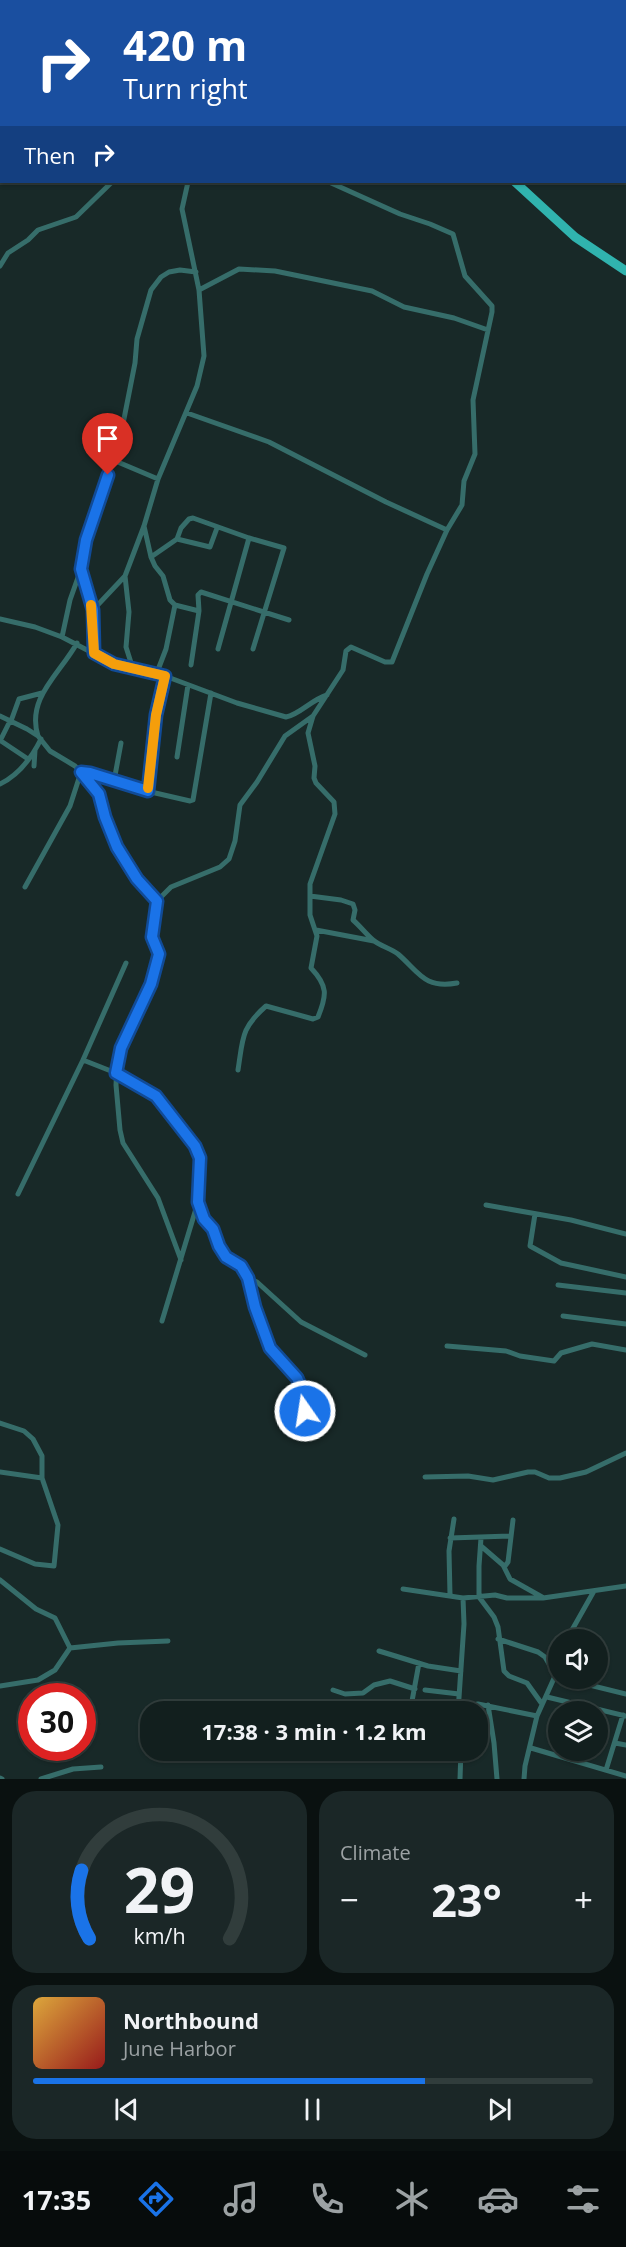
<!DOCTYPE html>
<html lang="en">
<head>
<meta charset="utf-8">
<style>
  :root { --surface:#121f1e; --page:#1b2727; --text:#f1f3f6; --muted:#9ca2a4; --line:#313d3c; --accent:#1a73e8 }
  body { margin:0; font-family:"Open Sans",sans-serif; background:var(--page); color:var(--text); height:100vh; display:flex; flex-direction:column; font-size:22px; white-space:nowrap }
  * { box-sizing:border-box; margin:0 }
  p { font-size:20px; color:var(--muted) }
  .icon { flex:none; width:33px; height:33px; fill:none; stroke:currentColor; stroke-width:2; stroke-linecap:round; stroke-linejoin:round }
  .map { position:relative; height:1779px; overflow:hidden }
  .side { display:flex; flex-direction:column; gap:12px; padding:12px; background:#0a1110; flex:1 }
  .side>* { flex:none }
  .top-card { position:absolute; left:0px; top:0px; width:627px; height:183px; box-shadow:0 2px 4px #0004,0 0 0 2px var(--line); background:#1a4fa0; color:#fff; overflow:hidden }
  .controls { position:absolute; left:548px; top:1629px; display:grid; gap:12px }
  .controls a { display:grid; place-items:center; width:60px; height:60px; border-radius:50%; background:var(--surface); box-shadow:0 2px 4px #0004,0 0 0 2px var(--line); font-size:30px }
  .speed { position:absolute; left:18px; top:1683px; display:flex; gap:12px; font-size:30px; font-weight:700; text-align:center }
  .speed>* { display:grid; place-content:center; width:78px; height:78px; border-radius:50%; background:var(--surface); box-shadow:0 2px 4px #0004,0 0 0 2px var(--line); line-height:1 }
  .speed .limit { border:9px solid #d22; background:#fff; color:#111 }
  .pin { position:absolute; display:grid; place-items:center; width:51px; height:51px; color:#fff; margin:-62px -26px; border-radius:50% 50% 50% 0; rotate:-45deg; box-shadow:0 0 6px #0007 }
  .pin .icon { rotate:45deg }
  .me { position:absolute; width:66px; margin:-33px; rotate:347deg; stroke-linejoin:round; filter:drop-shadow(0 0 4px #0008) }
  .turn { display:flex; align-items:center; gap:21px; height:126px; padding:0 24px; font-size:27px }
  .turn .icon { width:78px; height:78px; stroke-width:2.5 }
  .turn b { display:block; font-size:42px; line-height:51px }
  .then { display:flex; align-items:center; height:57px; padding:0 24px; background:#0003; gap:12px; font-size:22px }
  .big { font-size:45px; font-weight:700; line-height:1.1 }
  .side .tile { flex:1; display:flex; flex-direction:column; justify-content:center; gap:9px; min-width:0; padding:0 21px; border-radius:24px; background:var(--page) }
  .side .dial { align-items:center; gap:0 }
  .dial svg { height:156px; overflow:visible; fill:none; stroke:var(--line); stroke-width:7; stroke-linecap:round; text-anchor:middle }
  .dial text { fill:var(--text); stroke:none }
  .song { display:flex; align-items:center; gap:18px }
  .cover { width:72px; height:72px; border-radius:9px; background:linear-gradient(135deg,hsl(40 70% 55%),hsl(0 70% 35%)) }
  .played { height:6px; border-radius:3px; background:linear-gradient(90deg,var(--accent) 70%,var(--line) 70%) }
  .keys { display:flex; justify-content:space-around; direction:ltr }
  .heat { display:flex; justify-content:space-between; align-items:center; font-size:33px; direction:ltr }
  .side .tiles { flex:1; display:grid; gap:12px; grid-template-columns:1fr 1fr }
  .tile:last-child { grid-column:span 2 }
  .trip { position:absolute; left:140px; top:1701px; width:348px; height:60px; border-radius:24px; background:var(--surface); box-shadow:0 2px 4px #0004,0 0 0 2px var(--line); font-weight:700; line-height:60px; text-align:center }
  .dock { display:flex; height:96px; justify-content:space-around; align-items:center; background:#070c0c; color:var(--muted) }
  .dock .icon { width:42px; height:42px }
  .dock .selected { color:var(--accent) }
  .dock b { font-size:27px; color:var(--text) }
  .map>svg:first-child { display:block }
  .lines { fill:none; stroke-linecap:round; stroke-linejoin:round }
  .street { stroke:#366d6a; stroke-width:5 }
  .primary { stroke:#30b3ae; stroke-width:9 }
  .route-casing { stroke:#114b97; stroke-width:15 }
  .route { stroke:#1a73e8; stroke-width:10 }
  .slow { stroke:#f59e0b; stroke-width:10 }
</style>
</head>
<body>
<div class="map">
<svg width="626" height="1779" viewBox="0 0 626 1779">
  <rect width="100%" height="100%" fill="#182928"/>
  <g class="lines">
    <!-- street -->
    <path class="street" d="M600 0 602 2
      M21 2 22 0
      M187 2 189 0
      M278 2 279 0
      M397 2V0
      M559 2 560 0
      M0 51 2 47
      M0 67H2
      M0 266 8 253 28 240 38 230 76 217 112 182
      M199 290 239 269 275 271 372 291 404 307 454 318 488 330
      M187 413 269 442 386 502 447 530
      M113 460 158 479
      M144 526 151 557 155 566 163 576 170 600 175 605 166 649 156 675
      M177 539 210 547 217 528
      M151 557 177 539 181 528 189 519 193 518 249 538 284 548 253 649
      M81 570 93 610 95 653
      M175 605 199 611 198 595 201 592 289 620
      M93 610 125 576
      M0 619 35 627 62 637 114 664 165 676 237 703 286 717C299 715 311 700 327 695
      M62 637 70 600 81 569 86 540 121 434 135 363 137 339 151 290 161 277 169 272 180 270 196 272
      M218 649 249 538
      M191 665 199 611
      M133 669 126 647 129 612 125 576 144 526 158 479 197 386 204 356 199 290 182 209 188 182
      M0 716 27 729 38 736 50 751 75 766 87 778 99 794 105 817 117 847 137 879 157 901 152 937 159 954 151 984 121 1048 117 1064 116 1085 120 1130 123 1143 158 1198 181 1260
      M11 721 19 699 42 693
      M38 736C26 698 60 674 77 643
      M0 741 10 721
      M1 741 28 759
      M177 757 188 685
      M34 766 35 750
      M114 781 121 743
      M0 784C19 775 32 757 41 739
      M148 791 156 715 165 676
      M25 887 70 806 81 772 90 773 138 789 190 801 193 800 211 693
      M310 896 341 900 353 904 355 910 353 920C360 926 366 934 373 940 380 946 390 948 398 954 419 972 424 989 457 983
      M157 901 171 887 220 867 229 859 235 841 240 805 257 782 285 736 313 716
      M316 930 374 941
      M83 1060 116 1073 156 1096 195 1146 200 1158 198 1202 204 1219 213 1229 219 1246 226 1257 241 1266 248 1278 255 1307 270 1348 297 1378 303 1392 305 1411 297 1430
      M238 1070C243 1038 241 1028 266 1006L313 1019 318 1017C327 995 328 986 311 968L317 936 310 915V884L335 814 334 802 316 783 314 778 315 766 308 733 313 716 343 670 346 651 351 647 385 662H392L427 574 447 530 462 505 464 481 475 454 473 400 492 312V306L465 276 453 234 430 224 400 214 329 182
      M18 1194 83 1060 126 963
      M486 1205 571 1220 626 1234
      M535 1214 530 1246 561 1263 626 1277
      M248 1278 257 1282 301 1322 365 1355
      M558 1285 626 1293
      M563 1316 626 1324
      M162 1321 198 1202
      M447 1346 506 1351 520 1356 554 1361 561 1353 592 1344 626 1350
      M0 1423 24 1431 33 1439 42 1456V1478L58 1525 54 1566 35 1564 0 1549
      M0 1472 42 1478
      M425 1477 468 1476 493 1480 528 1472H535L549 1478H560L586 1472 626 1453
      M450 1538 510 1536
      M481 1538 479 1566V1597L494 1617 498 1627 504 1671 509 1676 527 1683 542 1704
      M481 1546 503 1565 510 1579 542 1597
      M505 1566 508 1562 513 1520
      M0 1580 36 1609 55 1618 70 1648
      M403 1589 463 1598 495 1595 507 1598H543L626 1586
      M450 1595 449 1551 454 1519
      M498 1639 538 1652 545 1657 556 1676
      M562 1640 572 1630 594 1591
      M379 1651 428 1666 461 1671
      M561 1678 626 1694
      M0 1686 38 1680 55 1670 70 1648 118 1643 168 1641
      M333 1690 345 1694 363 1693 374 1685 390 1681 415 1689
      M425 1690 459 1694
      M547 1697 626 1716
      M488 1705 494 1743 497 1779
      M458 1708 478 1704 537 1716
      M410 1712 419 1663
      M458 1712 464 1624 463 1598
      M615 1743 626 1745
      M531 1748 626 1776
      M606 1770 623 1715
      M0 1778 2 1779
      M41 1779 73 1769 101 1767
      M460 1779 461 1750
      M524 1779 525 1766 537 1716 555 1676"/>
    <!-- primary -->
    <path class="primary" d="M314 0 315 2
      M515 182 575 237 626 271"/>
  </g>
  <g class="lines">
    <!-- route casing -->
    <g class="route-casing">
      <path id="route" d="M108 475 86 540 81 569 93 610 94 653 114 664 165 676 156 715 148 791 90 773 81 772 99 794 105 817 117 847 137 879 157 901 152 937 159 954 151 984 121 1048 116 1073 156 1096 195 1146 200 1158 198 1202 204 1219 213 1229 219 1246 226 1257 241 1266 248 1278 255 1307 270 1348 297 1378 303 1392 305 1411"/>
    </g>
    <!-- route -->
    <use href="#route" class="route"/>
    <!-- slow -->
    <path class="slow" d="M91 605 94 653 114 664 165 676 156 715 148 788"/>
  </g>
</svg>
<div class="controls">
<a><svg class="icon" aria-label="sound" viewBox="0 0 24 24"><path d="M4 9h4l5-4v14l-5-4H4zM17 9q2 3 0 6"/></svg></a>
<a><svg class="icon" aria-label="layers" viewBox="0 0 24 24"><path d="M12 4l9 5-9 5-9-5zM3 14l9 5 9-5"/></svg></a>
</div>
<div class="speed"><div class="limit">30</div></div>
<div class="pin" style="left:108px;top:475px;background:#d93025"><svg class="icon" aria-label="arrive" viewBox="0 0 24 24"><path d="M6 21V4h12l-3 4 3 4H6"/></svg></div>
<svg class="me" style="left:305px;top:1411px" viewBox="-20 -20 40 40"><circle r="17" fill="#1a73e8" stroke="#fff" stroke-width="3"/><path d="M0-11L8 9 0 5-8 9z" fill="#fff"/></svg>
<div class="trip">17:38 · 3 min · 1.2 km</div>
<div class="top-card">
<div class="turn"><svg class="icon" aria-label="right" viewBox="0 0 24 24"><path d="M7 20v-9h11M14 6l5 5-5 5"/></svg><div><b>420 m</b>Turn right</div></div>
<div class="then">Then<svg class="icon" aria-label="right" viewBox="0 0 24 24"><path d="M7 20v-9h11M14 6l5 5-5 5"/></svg></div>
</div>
</div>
<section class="side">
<div class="tiles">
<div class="tile dial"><svg viewBox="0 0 100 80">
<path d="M14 69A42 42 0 1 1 86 69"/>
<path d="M14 69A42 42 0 0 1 10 34" stroke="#1a73e8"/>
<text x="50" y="56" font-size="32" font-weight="700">29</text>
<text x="50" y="72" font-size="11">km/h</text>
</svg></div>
<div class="tile"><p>Climate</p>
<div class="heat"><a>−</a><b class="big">23°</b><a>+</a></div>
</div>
<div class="tile">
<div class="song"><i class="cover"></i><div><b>Northbound</b><p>June Harbor</p></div></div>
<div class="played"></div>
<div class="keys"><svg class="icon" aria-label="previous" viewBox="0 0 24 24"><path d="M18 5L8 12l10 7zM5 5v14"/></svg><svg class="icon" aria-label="pause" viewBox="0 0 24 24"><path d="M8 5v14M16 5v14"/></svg><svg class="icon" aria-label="next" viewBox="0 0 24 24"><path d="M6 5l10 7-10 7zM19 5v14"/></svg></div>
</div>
</div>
</section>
<nav class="dock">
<b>17:35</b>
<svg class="icon selected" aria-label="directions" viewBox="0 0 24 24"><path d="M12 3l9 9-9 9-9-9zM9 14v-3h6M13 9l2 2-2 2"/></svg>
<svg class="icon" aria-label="music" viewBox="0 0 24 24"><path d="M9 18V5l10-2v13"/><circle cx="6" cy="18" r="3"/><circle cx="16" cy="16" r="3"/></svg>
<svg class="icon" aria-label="phone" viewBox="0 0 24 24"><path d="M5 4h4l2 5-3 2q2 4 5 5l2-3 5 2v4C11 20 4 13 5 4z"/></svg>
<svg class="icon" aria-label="climate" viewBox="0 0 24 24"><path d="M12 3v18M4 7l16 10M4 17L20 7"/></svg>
<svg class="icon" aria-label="car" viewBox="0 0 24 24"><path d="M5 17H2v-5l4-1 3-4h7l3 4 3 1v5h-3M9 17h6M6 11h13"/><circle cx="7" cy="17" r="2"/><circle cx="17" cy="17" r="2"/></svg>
<svg class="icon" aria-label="filters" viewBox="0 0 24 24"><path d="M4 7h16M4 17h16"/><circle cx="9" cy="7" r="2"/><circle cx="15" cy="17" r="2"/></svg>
</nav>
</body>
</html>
